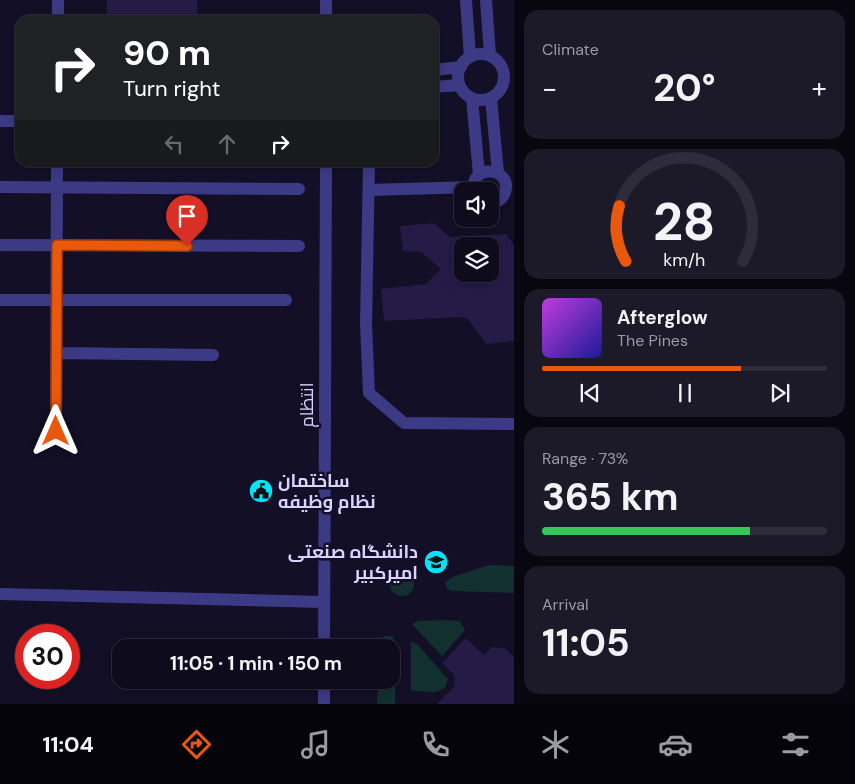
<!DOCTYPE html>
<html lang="en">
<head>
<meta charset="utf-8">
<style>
  :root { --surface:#0e0b1c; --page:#1c1929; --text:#f1f3f6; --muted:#9b9ba3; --line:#2e2b3b; --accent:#ea580c }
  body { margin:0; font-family:"DM Sans",Cairo,sans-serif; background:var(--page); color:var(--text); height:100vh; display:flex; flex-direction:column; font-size:19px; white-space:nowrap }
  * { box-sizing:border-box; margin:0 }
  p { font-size:16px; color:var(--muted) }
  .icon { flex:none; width:28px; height:28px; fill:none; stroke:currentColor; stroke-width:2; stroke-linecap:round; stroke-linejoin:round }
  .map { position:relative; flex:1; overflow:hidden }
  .details { display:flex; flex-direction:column; gap:10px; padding:10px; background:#08060f; width:341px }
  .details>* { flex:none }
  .top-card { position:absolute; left:15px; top:15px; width:424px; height:152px; border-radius:15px; box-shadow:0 2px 12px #0003,0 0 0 1px var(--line); background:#202124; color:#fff; overflow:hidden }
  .buttons { position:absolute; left:454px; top:182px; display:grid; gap:10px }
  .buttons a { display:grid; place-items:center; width:45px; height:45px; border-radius:10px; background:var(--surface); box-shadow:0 2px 12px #0003,0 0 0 1px var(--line); font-size:25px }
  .speed { position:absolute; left:15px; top:624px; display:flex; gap:10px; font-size:25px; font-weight:700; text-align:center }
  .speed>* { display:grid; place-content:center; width:65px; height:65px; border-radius:50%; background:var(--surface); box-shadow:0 2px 12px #0003,0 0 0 1px var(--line); line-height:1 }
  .speed .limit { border:8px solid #d22; background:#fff; color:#111 }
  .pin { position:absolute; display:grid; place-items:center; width:42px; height:42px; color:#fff; margin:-51px -21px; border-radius:50% 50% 50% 0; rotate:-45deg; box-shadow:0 0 5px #0007 }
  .pin .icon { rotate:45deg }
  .me { position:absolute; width:55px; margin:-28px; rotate:0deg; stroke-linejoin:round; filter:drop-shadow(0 0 4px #0008) }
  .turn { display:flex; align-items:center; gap:18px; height:105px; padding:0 25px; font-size:22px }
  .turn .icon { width:65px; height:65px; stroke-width:2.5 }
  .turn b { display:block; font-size:35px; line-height:42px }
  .lanes { display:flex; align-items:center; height:48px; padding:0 25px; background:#0003; justify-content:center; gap:25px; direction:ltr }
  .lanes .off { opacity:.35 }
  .big { font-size:38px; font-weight:700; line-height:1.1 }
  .details .widget { flex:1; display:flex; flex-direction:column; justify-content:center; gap:8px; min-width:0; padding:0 18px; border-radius:15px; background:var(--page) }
  .details .dial { align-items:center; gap:0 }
  .dial svg { height:130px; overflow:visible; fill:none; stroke:var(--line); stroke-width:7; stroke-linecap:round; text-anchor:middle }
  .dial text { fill:var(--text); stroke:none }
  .song { display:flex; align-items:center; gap:15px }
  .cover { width:60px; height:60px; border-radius:8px; background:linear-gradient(135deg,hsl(290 70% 55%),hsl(240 70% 35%)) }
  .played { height:5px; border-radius:2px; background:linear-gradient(90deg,var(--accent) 70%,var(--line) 70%) }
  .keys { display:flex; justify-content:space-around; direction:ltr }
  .heat { display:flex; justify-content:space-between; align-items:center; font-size:28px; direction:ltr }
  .charge { height:8px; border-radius:4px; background:linear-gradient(90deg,#34c759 73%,var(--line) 0) }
  .trip { position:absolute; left:112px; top:639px; width:288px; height:50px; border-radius:15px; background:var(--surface); box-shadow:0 2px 12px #0003,0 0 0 1px var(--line); font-weight:700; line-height:50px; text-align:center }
  .menu { display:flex; height:80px; justify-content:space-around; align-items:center; background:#06040b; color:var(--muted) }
  .menu .icon { width:35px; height:35px }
  .menu .active { color:var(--accent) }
  .menu b { font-size:22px; color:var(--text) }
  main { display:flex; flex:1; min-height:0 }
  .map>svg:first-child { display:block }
  .green { fill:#12302f }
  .building { fill:#241b47; fill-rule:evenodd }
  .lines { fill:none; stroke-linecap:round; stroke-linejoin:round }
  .minor { stroke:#3d3a85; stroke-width:12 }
  .route-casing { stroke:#983908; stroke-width:12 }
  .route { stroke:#ea580c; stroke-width:9 }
  .labels { text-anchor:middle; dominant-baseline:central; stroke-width:5; stroke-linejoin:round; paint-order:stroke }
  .street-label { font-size:18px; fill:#d9d4ff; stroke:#130f26 }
  .poi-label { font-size:18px; font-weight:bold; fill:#d9d4ff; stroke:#130f26; text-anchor:start }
</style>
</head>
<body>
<main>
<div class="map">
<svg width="514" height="704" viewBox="0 0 514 704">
  <rect width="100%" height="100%" fill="#130f26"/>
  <!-- green -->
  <path class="green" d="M489 565 514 566V593L452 591 447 589 445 582 455 576Z
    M390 584a12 12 0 1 1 24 0a12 12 0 1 1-24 0Z
    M443 620 460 621 465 630 442 656 412 624 418 621Z
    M384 636H392L396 643 395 704H377L378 680H391V648L378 647V642Z
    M411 642 417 644 448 679 445 688 436 692 411 691Z"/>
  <!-- building -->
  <path class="building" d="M107 0H197V17L107 16Z
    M434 223 450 237 506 234 514 245V341L486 344 468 319 460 317 384 321 381 289 426 284 441 269 421 252 403 251 400 226ZM461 246H490V274H462V248Z
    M466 638 484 655 492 647 505 648 514 657V704H437L455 686 454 675 442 663Z"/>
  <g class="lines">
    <!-- minor -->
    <path class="minor" d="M466 0 470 57
      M486 0 490 55
      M58 20V0
      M326 20V0
      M458 77a23 23 0 1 1 46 0a23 23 0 1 1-46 0Z
      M434 70 461 67
      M434 87 459 85
      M472 98 479 175
      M491 98 498 173
      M0 121H20
      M369 162 366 325 369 393 404 423 514 424
      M0 187 299 189
      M369 190 473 187
      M474 191C469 163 513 167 505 192 503 199 497 202 490 203
      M0 245 299 246
      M0 300H286
      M56 353 213 355
      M56 431 57 162
      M0 594 324 602
      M324 648 326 162
      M324 680V704"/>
  </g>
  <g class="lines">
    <!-- route casing -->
    <g class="route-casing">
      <path id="route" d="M56 431 57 245 187 246"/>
    </g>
    <!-- route -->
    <use href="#route" class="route"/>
  </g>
  <!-- icons -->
  <defs>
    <g id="civic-disc" transform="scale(1.25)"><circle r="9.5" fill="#00e5ff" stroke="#130f26"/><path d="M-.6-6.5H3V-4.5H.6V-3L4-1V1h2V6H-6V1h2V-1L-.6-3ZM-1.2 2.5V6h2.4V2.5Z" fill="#111"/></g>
    <g id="university-disc" transform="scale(1.25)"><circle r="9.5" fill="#00e5ff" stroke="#130f26"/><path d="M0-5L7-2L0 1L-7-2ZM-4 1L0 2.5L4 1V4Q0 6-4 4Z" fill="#111"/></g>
  </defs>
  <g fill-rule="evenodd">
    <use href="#civic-disc" x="261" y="491"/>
    <use href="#university-disc" x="436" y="562"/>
  </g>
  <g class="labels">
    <!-- street labels -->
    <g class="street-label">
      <text transform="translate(307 405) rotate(-90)">انتظام</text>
    </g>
    <!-- poi labels -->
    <g class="poi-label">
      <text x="278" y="481">ساختمان<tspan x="278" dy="21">نظام وظیفه</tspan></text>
      <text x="418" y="552" text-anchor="end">دانشگاه صنعتی<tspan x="418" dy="21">امیرکبیر</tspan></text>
    </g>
  </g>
</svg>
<div class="buttons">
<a><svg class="icon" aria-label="sound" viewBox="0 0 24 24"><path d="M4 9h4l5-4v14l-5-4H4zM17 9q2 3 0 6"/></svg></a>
<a><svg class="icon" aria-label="layers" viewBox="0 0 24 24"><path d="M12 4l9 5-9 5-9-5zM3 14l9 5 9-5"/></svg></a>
</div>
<div class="speed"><div class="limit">30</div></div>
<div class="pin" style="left:187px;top:246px;background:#d93025"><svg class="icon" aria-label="arrive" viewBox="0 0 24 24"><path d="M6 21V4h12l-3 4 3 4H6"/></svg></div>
<svg class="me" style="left:56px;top:431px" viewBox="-20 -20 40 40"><path d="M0-17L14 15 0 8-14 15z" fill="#ea580c" stroke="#fff" stroke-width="4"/></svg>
<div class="trip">11:05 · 1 min · 150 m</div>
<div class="top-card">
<div class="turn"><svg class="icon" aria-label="right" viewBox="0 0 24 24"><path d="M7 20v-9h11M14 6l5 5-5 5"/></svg><div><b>90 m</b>Turn right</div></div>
<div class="lanes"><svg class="icon off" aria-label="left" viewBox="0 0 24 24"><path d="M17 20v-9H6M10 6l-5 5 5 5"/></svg><svg class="icon off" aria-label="ahead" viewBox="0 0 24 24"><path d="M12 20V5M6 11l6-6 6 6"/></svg><svg class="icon" aria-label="right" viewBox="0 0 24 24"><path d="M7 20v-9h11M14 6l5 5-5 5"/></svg></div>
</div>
</div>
<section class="details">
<div class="widget"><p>Climate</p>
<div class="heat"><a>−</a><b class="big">20°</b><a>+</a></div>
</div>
<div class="widget dial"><svg viewBox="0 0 100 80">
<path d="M14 69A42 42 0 1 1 86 69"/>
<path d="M14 69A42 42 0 0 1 10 35" stroke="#ea580c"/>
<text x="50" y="56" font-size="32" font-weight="700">28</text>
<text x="50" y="72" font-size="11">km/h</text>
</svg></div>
<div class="widget">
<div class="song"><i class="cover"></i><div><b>Afterglow</b><p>The Pines</p></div></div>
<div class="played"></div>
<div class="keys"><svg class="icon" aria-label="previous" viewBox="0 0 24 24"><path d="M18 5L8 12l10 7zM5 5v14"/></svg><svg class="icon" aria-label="pause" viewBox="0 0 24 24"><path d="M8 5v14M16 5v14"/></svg><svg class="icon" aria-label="next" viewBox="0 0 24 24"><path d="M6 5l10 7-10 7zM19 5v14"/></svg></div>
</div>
<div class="widget"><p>Range · 73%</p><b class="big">365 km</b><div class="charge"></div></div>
<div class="widget"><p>Arrival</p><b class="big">11:05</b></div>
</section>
</main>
<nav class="menu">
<b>11:04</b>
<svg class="icon active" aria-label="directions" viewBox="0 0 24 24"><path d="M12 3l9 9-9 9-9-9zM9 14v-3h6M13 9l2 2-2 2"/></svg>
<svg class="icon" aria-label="music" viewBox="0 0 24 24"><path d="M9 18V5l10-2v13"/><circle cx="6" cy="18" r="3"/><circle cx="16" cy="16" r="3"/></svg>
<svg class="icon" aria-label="phone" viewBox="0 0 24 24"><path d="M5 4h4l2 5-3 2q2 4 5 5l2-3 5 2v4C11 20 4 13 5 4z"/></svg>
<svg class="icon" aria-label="climate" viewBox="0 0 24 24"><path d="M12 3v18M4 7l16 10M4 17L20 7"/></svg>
<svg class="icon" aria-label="car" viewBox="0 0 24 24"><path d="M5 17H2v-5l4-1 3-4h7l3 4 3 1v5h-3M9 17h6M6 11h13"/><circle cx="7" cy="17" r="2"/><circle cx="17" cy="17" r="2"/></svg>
<svg class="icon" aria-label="filters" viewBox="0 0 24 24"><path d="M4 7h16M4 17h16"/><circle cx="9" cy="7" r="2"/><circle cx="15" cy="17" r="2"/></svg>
</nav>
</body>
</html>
